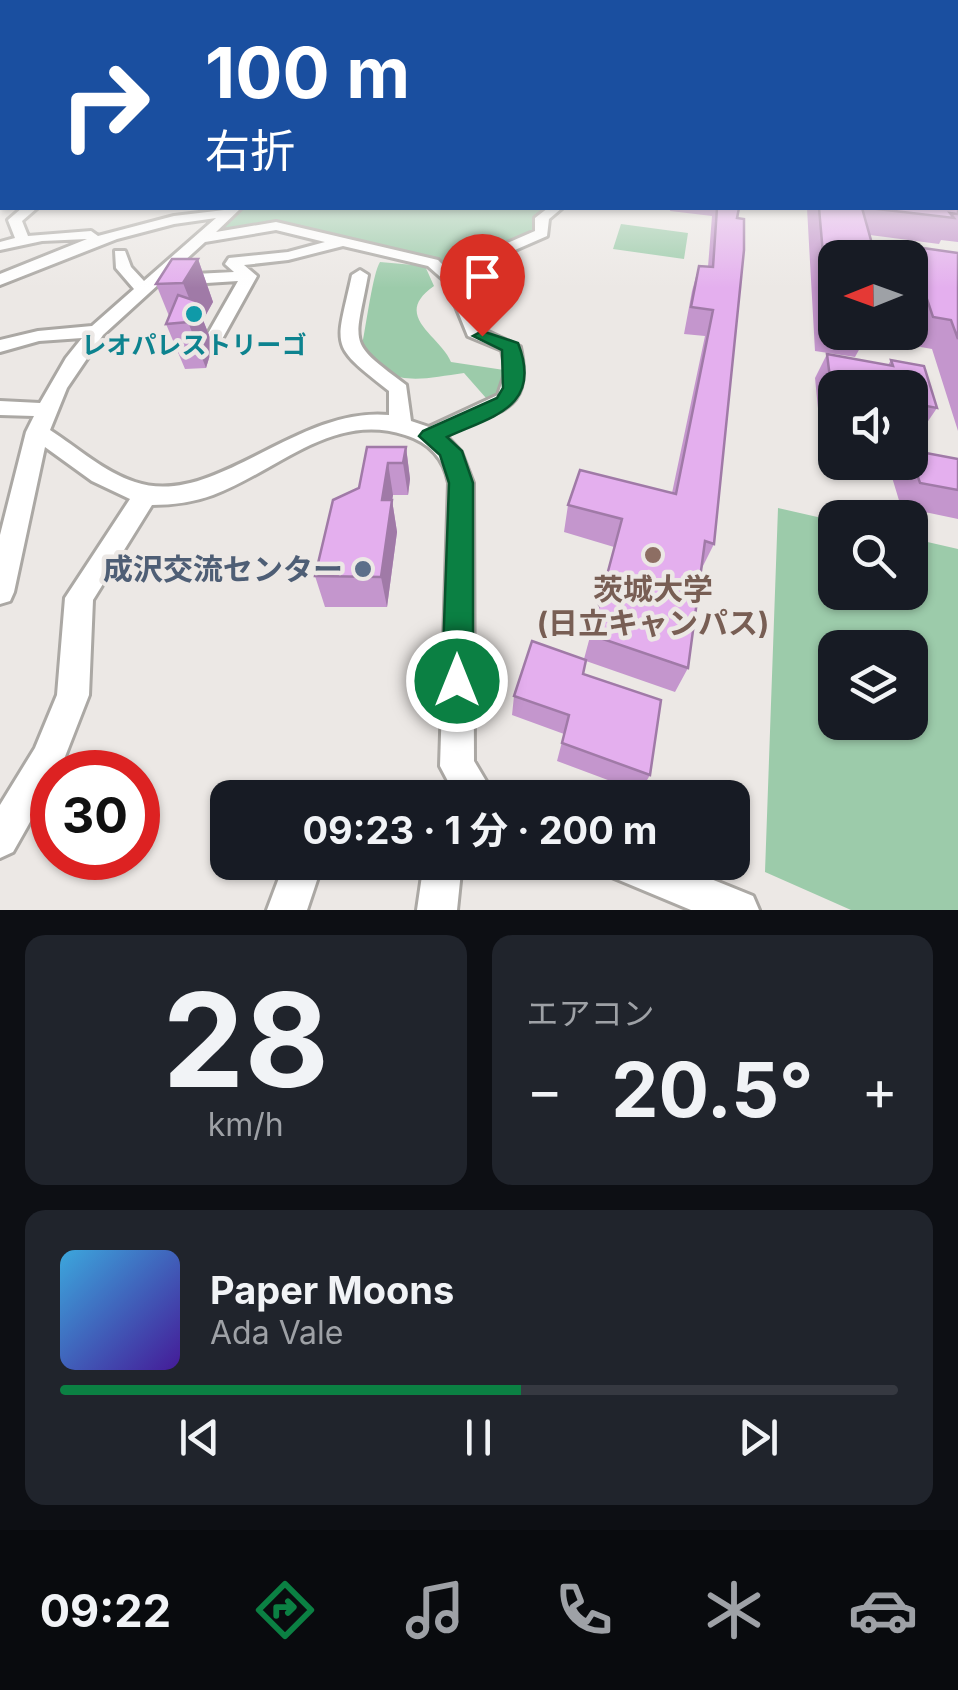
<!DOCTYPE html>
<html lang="ja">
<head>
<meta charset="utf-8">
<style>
  :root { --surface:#171b24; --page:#20242c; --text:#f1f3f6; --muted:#9ea1a6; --line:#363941; --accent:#0b8043 }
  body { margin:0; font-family:Inter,"Noto Sans JP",sans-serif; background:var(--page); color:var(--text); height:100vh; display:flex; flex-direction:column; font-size:38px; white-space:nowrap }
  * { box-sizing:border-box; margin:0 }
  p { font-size:32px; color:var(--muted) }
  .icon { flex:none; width:55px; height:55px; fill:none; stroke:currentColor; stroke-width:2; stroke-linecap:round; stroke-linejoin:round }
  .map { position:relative; height:910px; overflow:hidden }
  .drawer { display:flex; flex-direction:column; gap:25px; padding:25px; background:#0d0f14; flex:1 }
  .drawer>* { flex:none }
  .guide { position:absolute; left:0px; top:0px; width:960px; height:210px; box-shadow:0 2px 8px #0004; background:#1a4fa0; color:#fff; overflow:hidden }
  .needle { width:65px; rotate:269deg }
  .fabs { position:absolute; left:818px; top:240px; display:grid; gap:20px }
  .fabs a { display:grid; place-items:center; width:110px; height:110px; border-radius:20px; background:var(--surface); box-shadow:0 2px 8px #0004; font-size:50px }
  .speed { position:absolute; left:30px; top:750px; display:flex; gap:20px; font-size:50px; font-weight:700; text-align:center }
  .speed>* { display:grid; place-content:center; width:130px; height:130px; border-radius:50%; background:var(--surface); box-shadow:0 2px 8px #0004; line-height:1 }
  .speed .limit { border:15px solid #d22; background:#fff; color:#111 }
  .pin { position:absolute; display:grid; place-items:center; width:85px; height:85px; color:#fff; margin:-102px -42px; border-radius:50% 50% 50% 0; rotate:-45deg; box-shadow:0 0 10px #0007 }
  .pin .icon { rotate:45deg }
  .me { position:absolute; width:110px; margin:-55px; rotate:0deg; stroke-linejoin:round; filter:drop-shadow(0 0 8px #0008) }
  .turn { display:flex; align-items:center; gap:35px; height:210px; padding:0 40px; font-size:45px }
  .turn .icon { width:130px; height:130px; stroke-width:2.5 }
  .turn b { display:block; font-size:70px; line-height:85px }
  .big { font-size:75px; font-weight:700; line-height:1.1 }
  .drawer .card { flex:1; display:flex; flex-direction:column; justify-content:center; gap:15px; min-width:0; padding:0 35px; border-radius:20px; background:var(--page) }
  .drawer .dial { align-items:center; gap:0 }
  .dial b { font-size:130px; line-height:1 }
  .song { display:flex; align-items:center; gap:30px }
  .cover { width:120px; height:120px; border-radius:15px; background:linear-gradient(135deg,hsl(200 70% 55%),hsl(260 70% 35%)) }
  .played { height:10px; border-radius:5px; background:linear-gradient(90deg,var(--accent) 55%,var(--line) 55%) }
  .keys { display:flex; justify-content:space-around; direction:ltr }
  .heat { display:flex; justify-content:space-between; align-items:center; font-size:55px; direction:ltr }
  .drawer .tiles { flex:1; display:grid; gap:25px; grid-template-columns:1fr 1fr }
  .card:last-child { grid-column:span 2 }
  .trip { position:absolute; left:210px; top:780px; width:540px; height:100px; border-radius:20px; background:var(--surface); box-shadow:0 2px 8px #0004; font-weight:700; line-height:100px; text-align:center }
  .menu { display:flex; height:160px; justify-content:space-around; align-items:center; background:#090b0e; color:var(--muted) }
  .menu .icon { width:70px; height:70px }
  .menu .on { color:var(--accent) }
  .menu b { font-size:45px; color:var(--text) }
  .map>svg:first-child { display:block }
  .green { fill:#9ccbaa; fill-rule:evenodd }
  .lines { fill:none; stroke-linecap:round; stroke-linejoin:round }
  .minor-casing { stroke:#aba8a4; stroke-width:6 }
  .minor { fill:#fff; fill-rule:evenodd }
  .wall { fill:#c496cd }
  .shaded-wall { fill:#a07aa7 }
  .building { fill:#e4afee; stroke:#a07aa7; stroke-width:2.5 }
  .route { fill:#0b8043; stroke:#07532c; stroke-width:2.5 }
  .culture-dot { fill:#0f9aa8; stroke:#ece8e5; stroke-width:4 }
  .education-dot { fill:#8d6e63; stroke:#ece8e5; stroke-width:4 }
  .service-dot { fill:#5c6f8a; stroke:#ece8e5; stroke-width:4 }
  .labels { text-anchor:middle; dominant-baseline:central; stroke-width:9; stroke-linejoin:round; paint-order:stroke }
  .far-culture-label { font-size:25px; font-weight:bold; fill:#0d838f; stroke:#ece8e5 }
  .service-label { font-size:30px; font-weight:bold; fill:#4e5e75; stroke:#ece8e5; text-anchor:end }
  .education-label { font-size:30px; font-weight:bold; fill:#785e54; stroke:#ece8e5 }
</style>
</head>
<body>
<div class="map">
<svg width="958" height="910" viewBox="0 0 958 910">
  <rect width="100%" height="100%" fill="#ece8e5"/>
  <!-- green -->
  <path class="green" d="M235 208H552L531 243 492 257 497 273 441 281 431 264 288 228 201 238Z
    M621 224 688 233 684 259 613 249Z
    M380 262 425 266 434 286C391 316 440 335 451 362L504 370 506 388 497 398H486L464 373C420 379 387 390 362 345 366 327 373 272 380 262Z
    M778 508 835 521V592H910V538L958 549V910H851L765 872ZM835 648H910V722H835Z"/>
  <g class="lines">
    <!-- minor casing -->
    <g class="minor-casing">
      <path id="minor" d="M0 182H2V190H0Z
        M22 208H37L22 221 28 236 91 231 98 236 174 216 241 208 216 232 276 222 438 260 449 271 474 269 489 251 535 231V218L548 208H562L549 219 547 236 499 257 487 273 496 292 472 306 482 329 520 347C535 418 492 408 446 436L461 452 473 483 474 761 496 798H457L440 766 449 483C444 458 430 443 405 435 333 411 277 471 213 495 194 502 173 505 152 505L93 600 89 695 59 772H52V783L13 852 0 858V805L35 748 57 695 65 598 130 499 92 481 45 447 14 592 10 601 0 604V535L26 432 34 416 0 415V401L40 403 66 358 82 338 39 341 0 352V340L38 331 92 326 134 289 116 268 115 251H125L131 267 144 281 216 218 174 224 117 239 0 285V274L87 239 42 241 0 250V242L15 238 8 220ZM276 230 325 242 288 252 229 258 225 264 234 272 175 275 167 280 175 285 238 281 206 337 209 341H221L257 276 244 265 288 260 343 246 428 266 445 281 474 278 479 290 455 304 468 336 502 350 506 371 498 395 429 427 411 421 406 385C346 340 355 347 368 275L360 270 352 275C336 349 328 343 389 391V415C296 406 214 509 135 482 104 472 78 448 50 430L67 388 103 335 205 242Z
        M285 862H323L307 910H267Z
        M424 862H462L457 910H417Z
        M601 862H669L753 896 759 910H691L607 875Z"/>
    </g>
    <!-- minor -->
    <use href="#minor" class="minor"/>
  </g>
  <!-- wall -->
  <path class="wall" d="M958 200V242L941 240 939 244 870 235 835 258V332H869L855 357 815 351 807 208H958Z
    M671 208H739L714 544 701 570 688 668 675 692 586 661 583 674 650 775 640 792 557 761 564 734 512 715 514 696 584 659 614 547 564 532 568 505 672 493 705 336 684 334 692 291 699 266 708 267 712 216 670 211Z
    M909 246 958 253V431L932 349 915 346 910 328V258H903Z
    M198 259 213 302 203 320 213 345 206 368 185 369 166 324 169 316 156 284Z
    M827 354 888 365 891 360 937 408 920 433 910 431V388H835V462L823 459 815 378Z
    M406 447 410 479 408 495H393L392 500 397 532 387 607H325L315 576 359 488Z
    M910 450 958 459V519L901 507 891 474 899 462H910Z
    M839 462H871L866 469Z"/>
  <!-- shaded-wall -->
  <path class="shaded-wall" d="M198 259 213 302 203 320 213 345 206 368 188 322 193 308 183 283Z
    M406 447 410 479 408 495 403 463Z
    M388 463 393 495 387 532 382 500Z
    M392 500 397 532 387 607 381 577Z"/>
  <!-- building -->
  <path class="building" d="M958 200V214L950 213 954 218 869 208H958Z
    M717 208H739L737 218 744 219V250L714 544 705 541 688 668 591 635 622 519 568 505 580 470 676 494 713 310 691 307 699 266 713 267Z
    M819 208H862L876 258H835V322H829Z
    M909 246 958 253V339L951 320 933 317Z
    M172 259H198L183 283 156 284Z
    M178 295 196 301 188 322 166 324Z
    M827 354 893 366 891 360 924 366 937 408 910 403V388H835V418Z
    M367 447H406L403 463H388L382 500H392L381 577 315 576 333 500 359 488Z
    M910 450 958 459V490L920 483 910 454Z
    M532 641 586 660 583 674 661 700 650 775 562 743 569 715 514 696Z"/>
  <!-- sky -->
  <linearGradient id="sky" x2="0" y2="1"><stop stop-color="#64b1da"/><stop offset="0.56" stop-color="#f6f5f3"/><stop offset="1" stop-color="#f6f5f3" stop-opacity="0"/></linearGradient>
  <rect width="958" height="288" fill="url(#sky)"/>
  <!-- route -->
  <path class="route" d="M482 331 518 343C543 407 493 416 447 437L462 451 473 483V681L468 692 457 696 446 692 442 681 449 483 440 455 419 436 423 431 497 398 503 388 502 350 473 336Z"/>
  <!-- markers -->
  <circle class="culture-dot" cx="194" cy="314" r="10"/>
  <circle class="education-dot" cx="653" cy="555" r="10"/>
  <circle class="service-dot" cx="363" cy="569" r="10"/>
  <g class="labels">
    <!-- far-culture labels -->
    <g class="far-culture-label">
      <text x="194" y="345">レオパレストリーゴ</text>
    </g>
    <!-- service labels -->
    <g class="service-label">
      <text x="343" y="569">成沢交流センター</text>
    </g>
    <!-- education labels -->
    <g class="education-label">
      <text x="653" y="589">茨城大学<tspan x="653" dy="34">(日立キャンパス)</tspan></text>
    </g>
  </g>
</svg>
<div class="fabs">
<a><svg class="needle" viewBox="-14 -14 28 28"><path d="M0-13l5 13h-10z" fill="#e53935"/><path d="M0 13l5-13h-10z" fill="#9ea1a6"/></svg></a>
<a><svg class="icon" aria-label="sound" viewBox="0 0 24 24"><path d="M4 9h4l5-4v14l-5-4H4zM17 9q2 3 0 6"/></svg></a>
<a><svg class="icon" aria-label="search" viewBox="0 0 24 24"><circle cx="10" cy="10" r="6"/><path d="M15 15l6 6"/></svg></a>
<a><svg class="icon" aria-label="layers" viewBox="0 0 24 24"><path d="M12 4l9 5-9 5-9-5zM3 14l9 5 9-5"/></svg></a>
</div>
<div class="speed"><div class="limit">30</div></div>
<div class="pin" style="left:482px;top:336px;background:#d93025"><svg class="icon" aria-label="arrive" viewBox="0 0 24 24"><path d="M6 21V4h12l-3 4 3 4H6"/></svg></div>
<svg class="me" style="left:457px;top:681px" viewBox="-20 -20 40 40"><circle r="17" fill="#0b8043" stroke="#fff" stroke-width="3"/><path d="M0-11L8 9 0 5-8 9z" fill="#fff"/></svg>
<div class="trip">09:23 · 1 分 · 200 m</div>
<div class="guide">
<div class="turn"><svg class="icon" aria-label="right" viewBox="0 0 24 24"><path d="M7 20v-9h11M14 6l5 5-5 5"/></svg><div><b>100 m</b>右折</div></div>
</div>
</div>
<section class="drawer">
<div class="tiles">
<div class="card dial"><b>28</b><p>km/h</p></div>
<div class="card"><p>エアコン</p>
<div class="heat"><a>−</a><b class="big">20.5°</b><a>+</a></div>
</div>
<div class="card">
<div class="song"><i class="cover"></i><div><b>Paper Moons</b><p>Ada Vale</p></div></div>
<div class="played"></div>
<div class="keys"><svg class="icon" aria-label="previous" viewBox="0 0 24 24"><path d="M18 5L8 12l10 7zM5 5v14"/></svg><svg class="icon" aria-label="pause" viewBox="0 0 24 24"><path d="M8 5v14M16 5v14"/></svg><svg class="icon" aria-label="next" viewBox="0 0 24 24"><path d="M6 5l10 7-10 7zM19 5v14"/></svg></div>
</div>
</div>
</section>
<nav class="menu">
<b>09:22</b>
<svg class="icon on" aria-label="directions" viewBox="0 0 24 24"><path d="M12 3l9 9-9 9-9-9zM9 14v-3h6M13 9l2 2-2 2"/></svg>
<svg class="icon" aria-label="music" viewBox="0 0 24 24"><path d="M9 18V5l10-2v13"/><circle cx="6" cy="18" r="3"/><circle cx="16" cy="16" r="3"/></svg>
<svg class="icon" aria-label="phone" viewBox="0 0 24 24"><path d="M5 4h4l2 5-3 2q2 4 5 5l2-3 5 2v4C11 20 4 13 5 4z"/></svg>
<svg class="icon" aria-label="climate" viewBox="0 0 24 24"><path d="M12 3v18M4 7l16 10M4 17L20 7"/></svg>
<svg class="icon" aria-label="car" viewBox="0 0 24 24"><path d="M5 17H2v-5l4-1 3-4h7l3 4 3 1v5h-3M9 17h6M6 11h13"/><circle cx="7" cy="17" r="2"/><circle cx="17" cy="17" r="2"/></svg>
</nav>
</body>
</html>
